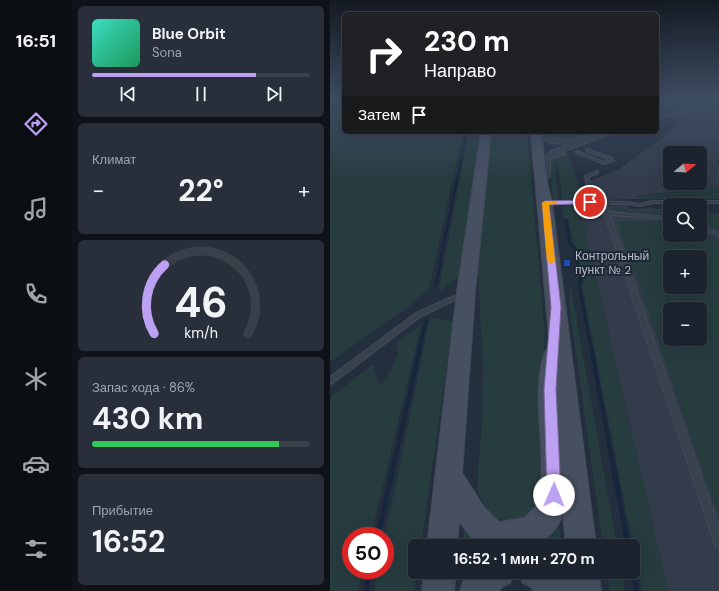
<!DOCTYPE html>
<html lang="ru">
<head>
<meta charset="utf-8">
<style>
  :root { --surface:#1b232e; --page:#282f3a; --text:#f1f3f6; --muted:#a0a4aa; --line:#39404a; --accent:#bca0f2 }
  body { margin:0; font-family:"DM Sans",sans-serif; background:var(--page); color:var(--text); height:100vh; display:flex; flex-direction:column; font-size:15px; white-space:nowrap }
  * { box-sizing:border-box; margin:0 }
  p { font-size:13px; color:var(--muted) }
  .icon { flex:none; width:22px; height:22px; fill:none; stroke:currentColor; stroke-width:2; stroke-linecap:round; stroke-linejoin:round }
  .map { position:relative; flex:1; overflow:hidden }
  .sheet { display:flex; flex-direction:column; gap:6px; padding:6px; background:#0f1319; width:258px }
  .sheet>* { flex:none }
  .top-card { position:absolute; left:12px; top:12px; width:317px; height:122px; border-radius:6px; box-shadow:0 4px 16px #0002,0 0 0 1px var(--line); background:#202124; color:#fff; overflow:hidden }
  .needle { width:26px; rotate:72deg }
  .buttons { position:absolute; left:333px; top:146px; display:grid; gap:8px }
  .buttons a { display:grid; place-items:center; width:44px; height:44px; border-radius:6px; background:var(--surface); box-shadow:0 4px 16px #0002,0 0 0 1px var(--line); font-size:20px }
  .speed { position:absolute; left:12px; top:527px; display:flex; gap:8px; font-size:20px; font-weight:700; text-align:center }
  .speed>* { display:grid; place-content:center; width:52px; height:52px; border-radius:50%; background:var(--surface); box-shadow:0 4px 16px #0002,0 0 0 1px var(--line); line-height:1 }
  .speed .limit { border:6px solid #d22; background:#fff; color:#111 }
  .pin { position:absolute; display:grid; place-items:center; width:34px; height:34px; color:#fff; margin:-17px; border:2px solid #fff; border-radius:50%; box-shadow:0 1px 4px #0007 }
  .me { position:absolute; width:44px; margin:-22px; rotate:1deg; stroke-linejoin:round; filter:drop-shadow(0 0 3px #0008) }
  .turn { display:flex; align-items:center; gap:14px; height:84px; padding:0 16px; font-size:18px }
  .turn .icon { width:52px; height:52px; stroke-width:2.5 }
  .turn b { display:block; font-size:28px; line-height:34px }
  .then { display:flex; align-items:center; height:38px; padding:0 16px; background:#0003; gap:8px; font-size:15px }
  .big { font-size:30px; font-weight:700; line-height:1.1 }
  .sheet .tile { flex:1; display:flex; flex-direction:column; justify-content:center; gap:6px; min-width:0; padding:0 14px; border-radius:6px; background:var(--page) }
  .sheet .dial { align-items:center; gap:0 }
  .dial svg { height:104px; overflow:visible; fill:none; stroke:var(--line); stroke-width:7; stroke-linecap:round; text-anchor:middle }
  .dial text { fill:var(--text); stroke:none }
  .song { display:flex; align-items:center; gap:12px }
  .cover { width:48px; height:48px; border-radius:6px; background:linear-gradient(135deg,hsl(170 70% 55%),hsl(150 70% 35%)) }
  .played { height:4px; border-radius:2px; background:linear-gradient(90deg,var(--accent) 75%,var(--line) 75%) }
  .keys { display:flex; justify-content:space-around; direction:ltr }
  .heat { display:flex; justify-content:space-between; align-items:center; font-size:22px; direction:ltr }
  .charge { height:6px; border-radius:3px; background:linear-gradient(90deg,#34c759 86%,var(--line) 0) }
  .trip { position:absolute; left:78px; top:539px; width:232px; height:40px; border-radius:6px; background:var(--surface); box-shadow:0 4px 16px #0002,0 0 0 1px var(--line); font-weight:700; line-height:40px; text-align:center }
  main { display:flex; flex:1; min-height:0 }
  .menu { display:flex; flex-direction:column; width:72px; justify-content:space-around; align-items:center; background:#0b0e12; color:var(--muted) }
  .menu .icon { width:28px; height:28px }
  .menu .active { color:var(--accent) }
  .menu b { font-size:18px; color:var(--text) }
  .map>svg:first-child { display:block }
  .airport { fill:#323c4b; fill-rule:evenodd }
  .green { fill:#263c3f; fill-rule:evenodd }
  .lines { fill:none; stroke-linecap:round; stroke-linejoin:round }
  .stream-far5 { stroke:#17263c; stroke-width:1.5 }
  .stream-far4 { stroke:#17263c; stroke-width:2 }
  .stream-far3 { stroke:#17263c; stroke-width:2.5 }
  .stream-far2 { stroke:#17263c; stroke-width:3 }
  .stream-far1 { stroke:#17263c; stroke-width:4 }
  .stream { stroke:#17263c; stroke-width:5 }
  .lane-casing { stroke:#414a57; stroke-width:2 }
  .street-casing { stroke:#414a57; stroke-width:2 }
  .secondary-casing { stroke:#414a57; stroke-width:2 }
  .lane { fill:#38414e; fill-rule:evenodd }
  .street { fill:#38414e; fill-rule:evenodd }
  .secondary { fill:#465061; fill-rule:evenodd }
  .route { fill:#bca0f2; stroke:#7a689d }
  .slow { fill:#f59e0b }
  .transit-dot { fill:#1a4fb4; stroke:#1d2633; stroke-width:1.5 }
  .labels { text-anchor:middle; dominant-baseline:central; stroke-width:4; stroke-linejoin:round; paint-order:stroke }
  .poi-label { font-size:12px; fill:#b4bcc9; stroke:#1d2633; text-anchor:start }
</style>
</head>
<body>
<main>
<nav class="menu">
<b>16:51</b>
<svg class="icon active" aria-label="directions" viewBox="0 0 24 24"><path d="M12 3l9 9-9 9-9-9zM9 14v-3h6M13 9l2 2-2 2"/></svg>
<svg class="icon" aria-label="music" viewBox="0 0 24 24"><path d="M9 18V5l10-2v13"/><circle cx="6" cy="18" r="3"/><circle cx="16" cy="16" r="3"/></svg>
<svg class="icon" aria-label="phone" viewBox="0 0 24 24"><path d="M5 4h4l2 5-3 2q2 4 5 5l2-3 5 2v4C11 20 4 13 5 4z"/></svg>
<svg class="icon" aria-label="climate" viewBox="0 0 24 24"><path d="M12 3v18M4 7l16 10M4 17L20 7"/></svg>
<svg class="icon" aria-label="car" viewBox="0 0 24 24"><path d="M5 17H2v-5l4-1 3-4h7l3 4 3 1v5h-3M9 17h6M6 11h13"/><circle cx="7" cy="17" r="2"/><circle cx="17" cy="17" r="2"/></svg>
<svg class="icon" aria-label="filters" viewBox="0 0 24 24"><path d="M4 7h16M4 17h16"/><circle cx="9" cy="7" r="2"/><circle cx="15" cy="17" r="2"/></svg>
</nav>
<section class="sheet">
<div class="tile">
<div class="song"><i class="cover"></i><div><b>Blue Orbit</b><p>Sona</p></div></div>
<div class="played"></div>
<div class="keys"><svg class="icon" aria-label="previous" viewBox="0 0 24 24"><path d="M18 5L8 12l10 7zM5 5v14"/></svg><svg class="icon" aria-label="pause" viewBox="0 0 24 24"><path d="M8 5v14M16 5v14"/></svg><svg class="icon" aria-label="next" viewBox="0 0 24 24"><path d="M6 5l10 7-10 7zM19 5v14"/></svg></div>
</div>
<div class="tile"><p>Климат</p>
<div class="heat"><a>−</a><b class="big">22°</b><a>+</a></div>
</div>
<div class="tile dial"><svg viewBox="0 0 100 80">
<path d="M14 69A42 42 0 1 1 86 69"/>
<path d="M14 69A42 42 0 0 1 22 16" stroke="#bca0f2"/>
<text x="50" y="56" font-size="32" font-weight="700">46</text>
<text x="50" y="72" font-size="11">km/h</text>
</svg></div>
<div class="tile"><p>Запас хода · 86%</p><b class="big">430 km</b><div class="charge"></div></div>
<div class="tile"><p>Прибытие</p><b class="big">16:52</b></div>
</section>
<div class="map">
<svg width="389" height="591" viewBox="0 0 389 591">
  <rect width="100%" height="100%" fill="#242f3e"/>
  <!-- airport -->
  <path class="airport" d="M389 104V160L386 161 389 165V187L307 196 309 199 269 200 263 197 259 181 288 170 360 117 355 114ZM340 153H370V183H340Z
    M298 205 300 209 319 208 340 210V235H370V212L389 214V591H338L250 209 279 206ZM340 257H370V287H340ZM340 309H370V339H340Z"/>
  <!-- green -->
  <path class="green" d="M0 99H14V132H133L99 289 79 306 0 362Z
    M139 132H151L129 277 110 291 109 288Z
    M160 132H197L215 336 211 387 217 485 206 511 195 518 182 522 170 520 161 514 148 493V471L152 421 153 368 148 273Z
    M214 132H240L252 137 233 141 216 137Z
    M238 155 253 197 247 200 232 201 230 178 225 157Z
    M224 157 229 200H223L220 159Z
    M389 187V199H309L306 197Z
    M239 206H264L266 207 250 209 338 591H312L252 286 254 282 238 219 234 218 232 207Z
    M288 207 300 211 340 212V217L289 212 282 208Z
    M370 214 389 216V233L370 226Z
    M287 221H326L340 223V235H370V231L389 239V518ZM340 257H370V287H340ZM340 309H370V339H340Z
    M241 285 243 300 287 546H273L239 303Z
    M100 317 123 322 91 546H85V572H87L84 591H43L48 570H55V536Z
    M91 325 41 536H21V570H33L28 591H0V398L43 364 50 386 61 370 68 353 66 343Z
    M134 526 157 546H133Z
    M227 526 230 527 231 546H208L212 544Z
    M277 572H292L295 591H280Z"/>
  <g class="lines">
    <!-- stream-far5 -->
    <path class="stream-far5" d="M135 142 137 132"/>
    <!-- stream-far4 -->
    <path class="stream-far4" d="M124 195 135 141"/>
    <!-- stream-far3 -->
    <path class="stream-far3" d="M236 220 240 244 244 247 247 262
      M110 262 124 194"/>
    <!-- stream-far2 -->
    <path class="stream-far2" d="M247 261 251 281 249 285 261 348
      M106 284 111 261
      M90 348 96 321"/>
    <!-- stream-far1 -->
    <path class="stream-far1" d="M261 347 281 455
      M66 455 90 347"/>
    <!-- stream -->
    <path class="stream" d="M281 454 298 546
      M48 536 66 454
      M303 571 307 591
      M36 591 40 570"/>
    <!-- lane casing -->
    <g class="lane-casing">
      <path id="lane" d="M389 100V102L327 120V118Z
        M256 149H258L282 158 284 161 274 164 245 152 248 151 274 162 280 160 256 151Z
        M233 153 236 154 216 160 214 159Z
        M267 171H268V173L259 177 262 201 298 202 310 204 321 201H389V203H324L310 206 298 204H276L279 212 340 217V219L280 215 389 528V547L385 546 384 542 271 204H215L213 203 215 202 258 201 255 176Z
        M370 225 389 232V235L370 228Z
        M133 292 135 293 136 294 135 295 90 317 3 383 0 384V377L86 313Z"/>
    </g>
    <!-- street casing -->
    <g class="street-casing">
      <path id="street" d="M208 132H216L217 137C241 145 263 132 287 132L234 151 221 157 220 161V175L214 185 211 186 207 183 212 173V159L221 151 239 144 222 143 211 140Z"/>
    </g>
    <!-- secondary casing -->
    <g class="secondary-casing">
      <path id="secondary" d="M151 132H161L145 292 132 473 154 507 169 522 194 518 207 506C219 463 204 418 210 374 211 366 212 358 216 350L220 349 201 132H211L217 183 222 203 266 546H236L233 514C219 553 186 546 152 546L140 536 129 521 127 546H97L127 292Z
        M94 572H126L124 591H92Z
        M142 572H185L180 583 173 586 169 591H130L134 579Z
        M188 572H230L238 579 237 572H269L271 591H204L200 586 193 583Z"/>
    </g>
    <!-- lane -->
    <use href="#lane" class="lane"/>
    <!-- street -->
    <use href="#street" class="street"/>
    <!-- secondary -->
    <use href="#secondary" class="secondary"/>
  </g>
  <!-- sky -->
  <linearGradient id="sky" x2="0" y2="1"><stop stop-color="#141a22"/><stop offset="0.55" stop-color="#3f4d63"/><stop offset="1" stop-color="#3f4d63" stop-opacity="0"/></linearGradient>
  <rect width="389" height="181" fill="url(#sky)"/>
  <!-- route -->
  <path class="route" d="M260 200 264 202 263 203 219 205 231 307 226 389 231 495 229 500 224 502 219 500 217 495 214 389 221 307 212 203 215 201Z"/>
  <!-- slow -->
  <path class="slow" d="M215 201H225L228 203 219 205 225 261 221 264 217 261 212 203Z"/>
  <!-- markers -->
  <rect class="transit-dot" x="233" y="259" width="8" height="8" rx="2"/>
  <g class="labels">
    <!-- poi labels -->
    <g class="poi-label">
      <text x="245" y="256">Контрольный<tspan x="245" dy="14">пункт № 2</tspan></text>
    </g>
  </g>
</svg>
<div class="buttons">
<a><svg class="needle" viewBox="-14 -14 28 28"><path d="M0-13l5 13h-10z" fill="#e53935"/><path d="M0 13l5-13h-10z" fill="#a0a4aa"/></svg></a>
<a><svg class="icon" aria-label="search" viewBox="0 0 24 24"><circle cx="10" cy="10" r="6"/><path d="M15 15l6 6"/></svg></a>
<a>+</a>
<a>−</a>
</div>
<div class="speed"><div class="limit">50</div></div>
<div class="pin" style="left:260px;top:202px;background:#d93025"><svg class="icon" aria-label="arrive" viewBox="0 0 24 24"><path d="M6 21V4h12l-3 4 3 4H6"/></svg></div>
<svg class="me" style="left:224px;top:495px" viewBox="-20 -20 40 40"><circle r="19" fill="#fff"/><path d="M0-13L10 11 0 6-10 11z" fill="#bca0f2"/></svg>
<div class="trip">16:52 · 1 мин · 270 m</div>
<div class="top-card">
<div class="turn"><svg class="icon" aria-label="right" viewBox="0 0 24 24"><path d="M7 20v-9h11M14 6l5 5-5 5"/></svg><div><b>230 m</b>Направо</div></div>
<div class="then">Затем<svg class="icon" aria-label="arrive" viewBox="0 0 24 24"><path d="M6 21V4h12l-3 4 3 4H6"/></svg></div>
</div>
</div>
</main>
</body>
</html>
